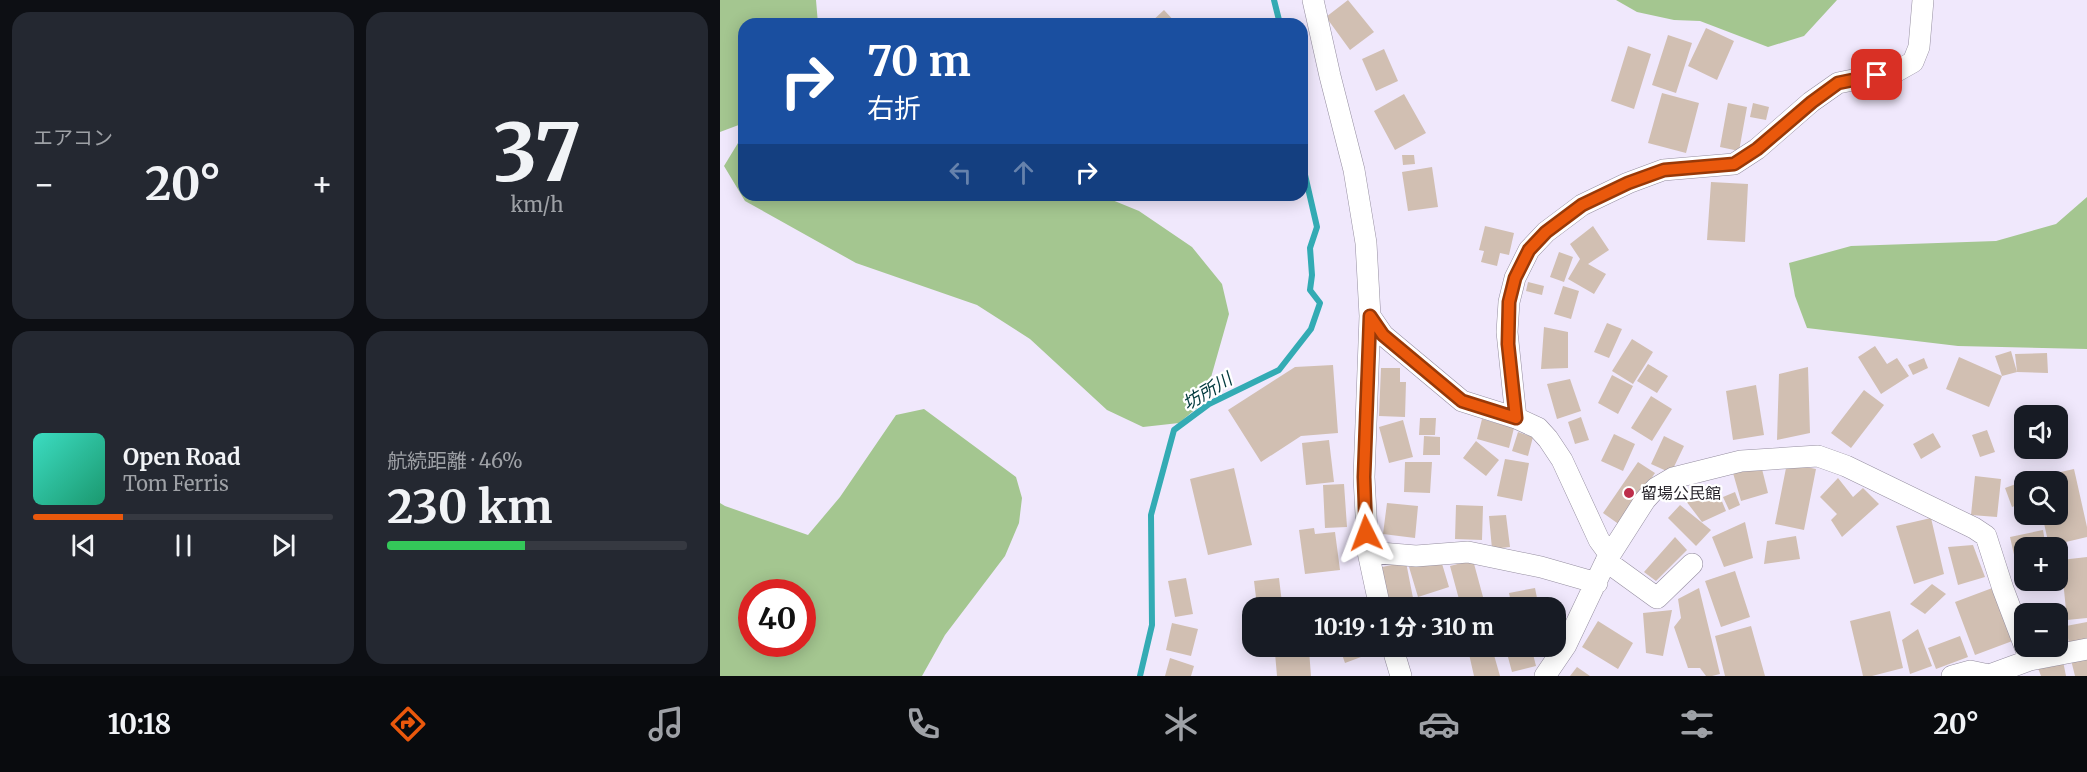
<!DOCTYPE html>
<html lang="ja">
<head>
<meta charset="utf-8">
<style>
  :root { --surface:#171b24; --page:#242831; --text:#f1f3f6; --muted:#9ea1a6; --line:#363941; --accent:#ea580c }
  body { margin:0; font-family:Merriweather,"Noto Sans JP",serif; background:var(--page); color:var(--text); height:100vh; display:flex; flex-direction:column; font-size:22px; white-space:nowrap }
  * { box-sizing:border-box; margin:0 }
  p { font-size:20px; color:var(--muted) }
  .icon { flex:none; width:33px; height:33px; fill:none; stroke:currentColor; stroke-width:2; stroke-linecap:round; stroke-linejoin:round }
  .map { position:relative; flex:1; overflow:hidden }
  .sheet { display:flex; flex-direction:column; gap:12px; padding:12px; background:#0d0f14; width:720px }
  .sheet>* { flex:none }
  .banner { position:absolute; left:18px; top:18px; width:570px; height:183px; border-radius:18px; box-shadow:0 3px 15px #0003; background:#1a4fa0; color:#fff; overflow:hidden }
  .fabs { position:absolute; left:1294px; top:405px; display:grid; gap:12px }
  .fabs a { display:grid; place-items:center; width:54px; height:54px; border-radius:12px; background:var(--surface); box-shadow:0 3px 15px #0003; font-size:30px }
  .speed { position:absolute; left:18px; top:579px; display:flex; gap:12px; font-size:30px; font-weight:700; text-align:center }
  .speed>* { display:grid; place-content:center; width:78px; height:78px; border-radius:50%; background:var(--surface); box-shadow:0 3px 15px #0003; line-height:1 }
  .speed .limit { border:9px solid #d22; background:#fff; color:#111 }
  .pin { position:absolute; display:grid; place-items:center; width:51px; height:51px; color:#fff; margin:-26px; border-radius:12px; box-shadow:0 3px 9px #0006 }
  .me { position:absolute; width:66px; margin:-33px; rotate:357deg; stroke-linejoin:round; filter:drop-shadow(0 0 4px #0008) }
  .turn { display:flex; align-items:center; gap:21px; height:126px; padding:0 30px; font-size:27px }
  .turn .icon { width:78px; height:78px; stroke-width:2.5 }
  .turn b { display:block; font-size:42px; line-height:51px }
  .lanes { display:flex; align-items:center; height:57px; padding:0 30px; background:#0003; justify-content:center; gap:30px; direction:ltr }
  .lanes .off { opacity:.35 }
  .big { font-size:45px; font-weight:700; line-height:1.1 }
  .sheet .widget { flex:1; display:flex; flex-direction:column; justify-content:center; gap:9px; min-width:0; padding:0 21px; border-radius:18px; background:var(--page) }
  .sheet .dial { align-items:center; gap:0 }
  .dial b { font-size:78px; line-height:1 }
  .song { display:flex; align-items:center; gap:18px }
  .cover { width:72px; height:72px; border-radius:9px; background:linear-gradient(135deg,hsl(170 70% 55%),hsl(160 70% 35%)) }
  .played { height:6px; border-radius:3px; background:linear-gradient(90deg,var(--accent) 30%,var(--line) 30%) }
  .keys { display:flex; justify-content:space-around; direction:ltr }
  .heat { display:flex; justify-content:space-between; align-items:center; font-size:33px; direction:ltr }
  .charge { height:9px; border-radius:4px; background:linear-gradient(90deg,#34c759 46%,var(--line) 0) }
  .sheet .tiles { flex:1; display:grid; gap:12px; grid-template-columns:repeat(2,1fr) }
  .trip { position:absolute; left:522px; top:597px; width:324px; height:60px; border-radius:18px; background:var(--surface); box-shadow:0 3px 15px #0003; font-weight:700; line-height:60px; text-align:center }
  .menu { display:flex; height:96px; justify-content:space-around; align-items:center; background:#090b0e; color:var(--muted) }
  .menu .icon { width:42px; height:42px }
  .menu .on { color:var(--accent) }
  .menu b { font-size:27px; color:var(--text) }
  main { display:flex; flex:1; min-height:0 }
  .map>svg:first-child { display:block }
  .green { fill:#a4c690; fill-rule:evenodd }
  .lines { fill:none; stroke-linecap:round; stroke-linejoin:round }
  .stream { stroke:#33abb4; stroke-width:6 }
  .building { fill:#d1bfb2 }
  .minor-casing { stroke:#958ea0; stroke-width:22 }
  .minor { stroke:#fff; stroke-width:21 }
  .route-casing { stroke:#983908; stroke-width:15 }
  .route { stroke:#ea580c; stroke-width:10 }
  .poi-dot { fill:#bd2d4a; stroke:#fff; stroke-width:2 }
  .labels { text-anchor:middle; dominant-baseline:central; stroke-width:4.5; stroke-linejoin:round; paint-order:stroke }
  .poi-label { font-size:16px; fill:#29262d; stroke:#fff; text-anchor:start }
  .water-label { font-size:18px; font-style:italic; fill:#00393d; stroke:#fff }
</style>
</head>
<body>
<main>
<section class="sheet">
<div class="tiles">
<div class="widget"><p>エアコン</p>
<div class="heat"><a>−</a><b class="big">20°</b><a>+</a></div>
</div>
<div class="widget dial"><b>37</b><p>km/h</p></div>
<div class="widget">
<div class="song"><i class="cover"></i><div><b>Open Road</b><p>Tom Ferris</p></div></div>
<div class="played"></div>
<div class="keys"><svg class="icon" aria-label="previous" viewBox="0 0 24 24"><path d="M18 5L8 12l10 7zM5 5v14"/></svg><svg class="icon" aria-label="pause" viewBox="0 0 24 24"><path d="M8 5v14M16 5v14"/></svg><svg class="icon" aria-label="next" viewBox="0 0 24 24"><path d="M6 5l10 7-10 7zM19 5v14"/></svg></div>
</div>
<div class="widget"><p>航続距離 · 46%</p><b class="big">230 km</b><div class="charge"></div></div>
</div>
</section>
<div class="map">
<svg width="1367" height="676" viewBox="0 0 1367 676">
  <rect width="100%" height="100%" fill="#f0e8fc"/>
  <!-- green -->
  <path class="green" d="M0 0H96L98 24H24V123L0 132Z
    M896 0H1117L1084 36 1048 47 980 21 954 20 917 12Z
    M24 139V195H380L419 211 472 247 502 284 509 314 484 402 459 423 423 427 387 410 310 339 257 305 136 263 25 201 4 166 18 143Z
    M1367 197V349L1238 346 1087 328 1075 296 1069 263 1131 246 1276 241 1336 224Z
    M204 409 296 477 302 498 299 523 285 556 225 635 202 676H0V503L5 506 88 535 120 497 176 415ZM82 592V644H32V592Z"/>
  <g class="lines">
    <!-- stream -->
    <path class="stream" d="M554 0 560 24
      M420 676 432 625 431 515 454 430 489 404 559 370 591 329 600 303 590 290 592 275 590 248 597 227 582 162"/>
  </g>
  <!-- building -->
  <path class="building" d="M628 0 654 32 630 50 606 17Z
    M444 10 457 24H429Z
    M986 28 1014 41 997 80 968 66Z
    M948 35 972 43 956 93 932 85Z
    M908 46 931 54 914 109 891 101Z
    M664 49 678 81 656 91 642 59Z
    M942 93 979 103 966 153 928 143Z
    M684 94 706 133 675 150 654 111Z
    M1008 103 1027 107 1019 151 1000 147Z
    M1033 103 1049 107 1046 120 1030 117Z
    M682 155H694L695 164 683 165Z
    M712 167 718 207 688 211 682 172Z
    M991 182 1028 184 1025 242 987 240Z
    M765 226 794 233 789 255 780 253 777 266 761 262 764 251 759 250Z
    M873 226 889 250 868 264 886 274 874 294 848 279 860 259 850 244Z
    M839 252 853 257 844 282 830 277Z
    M808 282 824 286 822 295 806 291Z
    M843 286 859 291 851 319 834 314Z
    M887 323 902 329 889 358 874 352Z
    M824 327 848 332V368L821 369Z
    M912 339 933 352 913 384 892 371Z
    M1155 346 1167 364 1177 358 1189 376 1161 394 1138 357Z
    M1291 351 1297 372 1295 354 1327 353 1328 373 1297 372 1282 376 1275 356Z
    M1239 357 1282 376 1269 407 1226 389Z
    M1204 358 1208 368 1193 375 1188 365Z
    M928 364 948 376 937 393 917 381Z
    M613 365 618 433 581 436 541 462 508 410 575 367Z
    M1088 367 1090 433 1057 440 1059 374Z
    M661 368H680V382H686L685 417 659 416Z
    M892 375 913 386 898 414 878 403Z
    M850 379 861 411 837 419 827 384Z
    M1036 385 1044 435 1013 440 1006 391Z
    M1144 390 1164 405 1131 448 1111 433Z
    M931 396 952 409 932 441 911 428Z
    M861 417 869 440 855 444 848 422Z
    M700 418H716L715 435H699Z
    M762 419 794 428 789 448 757 439Z
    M683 420 693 457 669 463 659 427Z
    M1267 430 1275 452 1260 457 1252 435Z
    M798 432 813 437 808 456 792 451Z
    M1213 433 1221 447 1201 459 1193 444Z
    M894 434 915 444 903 471 881 461Z
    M704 436 720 437V455H703Z
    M944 436 964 446 951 473 931 464Z
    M609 440 614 482 586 485 582 443Z
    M756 441 779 460 766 476 743 458Z
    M785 459 809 463 802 501 777 496Z
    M685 462H712L710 493 684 492Z
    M918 462 935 473 900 525 883 513Z
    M1067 463 1096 469 1084 530 1055 524Z
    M1041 465 1048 493 1021 501 1013 473Z
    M514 468 532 545 488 555 470 479Z
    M1354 469 1367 527V537L1329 546 1322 514H1338V482H1314V478Z
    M1255 476 1281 479 1277 517 1251 515Z
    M1118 478 1133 497 1143 488 1159 504 1122 537 1111 520 1117 514 1100 497Z
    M1304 481 1305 502 1292 507 1285 488Z
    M624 484 627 527 605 528 603 485Z
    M996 487 1006 511 982 522 966 501Z
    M1015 492 1020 505 1009 510 1003 497Z
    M667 503 698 506 695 538 663 534Z
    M736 505 763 506 762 540 735 539Z
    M960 505 991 530 976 546 948 518Z
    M786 515 790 547 772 549 769 516Z
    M1211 518 1224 574 1194 584 1176 526Z
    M1025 522 1033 558 1004 567 992 537Z
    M594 528 595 534 615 532 620 570 585 574 579 530Z
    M1323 530 1326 548H1305V557L1295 559 1290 537Z
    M1076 536 1080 559 1044 564 1047 541Z
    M955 537 967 550 936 581 924 572Z
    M1253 545 1265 577 1238 585 1228 547Z
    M720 557 729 587 698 597 689 567Z
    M1367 557V618L1347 620 1341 560Z
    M753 560 763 597 740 603 730 566Z
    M686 562 693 598 669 603 662 567Z
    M1015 571 1030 617 1001 627 985 581Z
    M466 578 473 614 455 617 448 581Z
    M559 578 562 603 537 606 534 581Z
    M1212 584 1226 594 1205 614 1190 604Z
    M1275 587 1295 640 1255 655 1235 602Z
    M815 588 819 608H792L789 593Z
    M979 588 1000 674 992 676H986L980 668H968L954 627 961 618 958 599Z
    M774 597 776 608H751L750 603Z
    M952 610 943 656 926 653 923 613Z
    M1170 611 1183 668 1152 676H1143L1130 621Z
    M878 621 913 643 898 669 862 647Z
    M1367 622V640L1349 644 1346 626Z
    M452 623 478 629 471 656 446 650Z
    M1031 626 1045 676H1005L995 636Z
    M1198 629 1212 666 1190 674 1182 640Z
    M1240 636 1248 657 1216 669 1208 648Z
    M619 646H656L657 651 625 663Z
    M683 646H712L713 651 685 657Z
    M785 646H811L816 666 792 672Z
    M772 648 780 676H754L749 654Z
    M589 650 591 676H557L555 653Z
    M450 658 474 666 471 676H445Z
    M1367 659V676H1355L1351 660Z
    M1343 661 1346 676H1321L1318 668Z
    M857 667 870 676H850Z"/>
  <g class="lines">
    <!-- minor casing -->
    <g class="minor-casing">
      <path id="minor" d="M593 0 610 76 634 170 646 243 650 316 644 477 648 552 660 608
        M650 316 663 335 742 401 796 418 818 428 828 439 842 460 879 540 890 555
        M796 418 787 332 789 302 795 278 809 250 826 232 862 205 908 183 943 170 1014 164 1037 149 1091 102 1118 83 1177 71 1193 62 1199 47 1203 0
        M648 552 696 556 748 552 821 567 877 583
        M886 561 937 598 972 564
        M672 646 681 676
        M825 676 846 645 886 561 925 500 936 488 953 478 1021 461 1098 456 1126 466 1254 528 1266 536 1283 589 1310 660
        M1232 676 1250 671 1269 675 1310 660 1367 649"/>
    </g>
    <!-- minor -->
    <use href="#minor" class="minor"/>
  </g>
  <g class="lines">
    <!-- route casing -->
    <g class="route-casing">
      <path id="route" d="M646 533 644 477 650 316 663 335 742 401 796 418 788 344 789 302 795 278 809 250 826 232 862 205 908 183 944 170 1014 164 1037 149 1092 102 1118 83 1157 75"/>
    </g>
    <!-- route -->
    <use href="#route" class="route"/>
  </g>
  <!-- markers -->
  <circle class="poi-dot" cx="909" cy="493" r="6"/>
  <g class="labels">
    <!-- poi labels -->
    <g class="poi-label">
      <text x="921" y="493">留場公民館</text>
    </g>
    <!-- water labels -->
    <g class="water-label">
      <text transform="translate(487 391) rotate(-31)">坊所川</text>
    </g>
  </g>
</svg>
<div class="fabs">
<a><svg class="icon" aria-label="sound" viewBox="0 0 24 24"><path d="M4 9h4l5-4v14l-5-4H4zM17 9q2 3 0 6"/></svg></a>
<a><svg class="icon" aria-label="search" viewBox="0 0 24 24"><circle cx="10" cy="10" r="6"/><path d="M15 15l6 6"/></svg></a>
<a>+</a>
<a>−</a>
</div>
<div class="speed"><div class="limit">40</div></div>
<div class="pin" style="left:1157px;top:75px;background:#d93025"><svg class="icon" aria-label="arrive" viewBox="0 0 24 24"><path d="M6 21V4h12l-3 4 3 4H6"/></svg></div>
<svg class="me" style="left:646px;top:533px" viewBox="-20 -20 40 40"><path d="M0-17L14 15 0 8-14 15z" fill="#ea580c" stroke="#fff" stroke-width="4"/></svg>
<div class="trip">10:19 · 1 分 · 310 m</div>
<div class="banner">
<div class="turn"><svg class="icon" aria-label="right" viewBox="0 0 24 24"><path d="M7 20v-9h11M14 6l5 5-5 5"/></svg><div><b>70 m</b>右折</div></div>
<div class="lanes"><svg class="icon off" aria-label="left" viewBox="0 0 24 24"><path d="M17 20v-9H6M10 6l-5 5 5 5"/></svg><svg class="icon off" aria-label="ahead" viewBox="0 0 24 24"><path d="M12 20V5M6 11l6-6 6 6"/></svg><svg class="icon" aria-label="right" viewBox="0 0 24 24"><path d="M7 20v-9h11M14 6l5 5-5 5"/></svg></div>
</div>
</div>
</main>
<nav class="menu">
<b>10:18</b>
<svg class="icon on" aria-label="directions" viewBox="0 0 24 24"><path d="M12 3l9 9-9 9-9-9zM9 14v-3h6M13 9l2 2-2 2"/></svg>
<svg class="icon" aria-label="music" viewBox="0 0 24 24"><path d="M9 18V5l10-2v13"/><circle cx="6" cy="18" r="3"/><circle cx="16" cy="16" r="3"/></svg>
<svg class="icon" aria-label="phone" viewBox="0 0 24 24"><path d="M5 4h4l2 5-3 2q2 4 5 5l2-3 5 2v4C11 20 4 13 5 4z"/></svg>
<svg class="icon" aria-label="climate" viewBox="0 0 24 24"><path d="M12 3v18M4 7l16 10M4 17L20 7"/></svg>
<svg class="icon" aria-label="car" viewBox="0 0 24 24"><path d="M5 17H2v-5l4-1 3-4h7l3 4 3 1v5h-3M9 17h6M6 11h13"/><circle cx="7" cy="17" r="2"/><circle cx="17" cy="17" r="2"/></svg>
<svg class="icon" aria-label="filters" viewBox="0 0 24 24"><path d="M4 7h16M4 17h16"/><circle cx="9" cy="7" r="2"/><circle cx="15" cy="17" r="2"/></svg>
<b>20°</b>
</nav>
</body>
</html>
